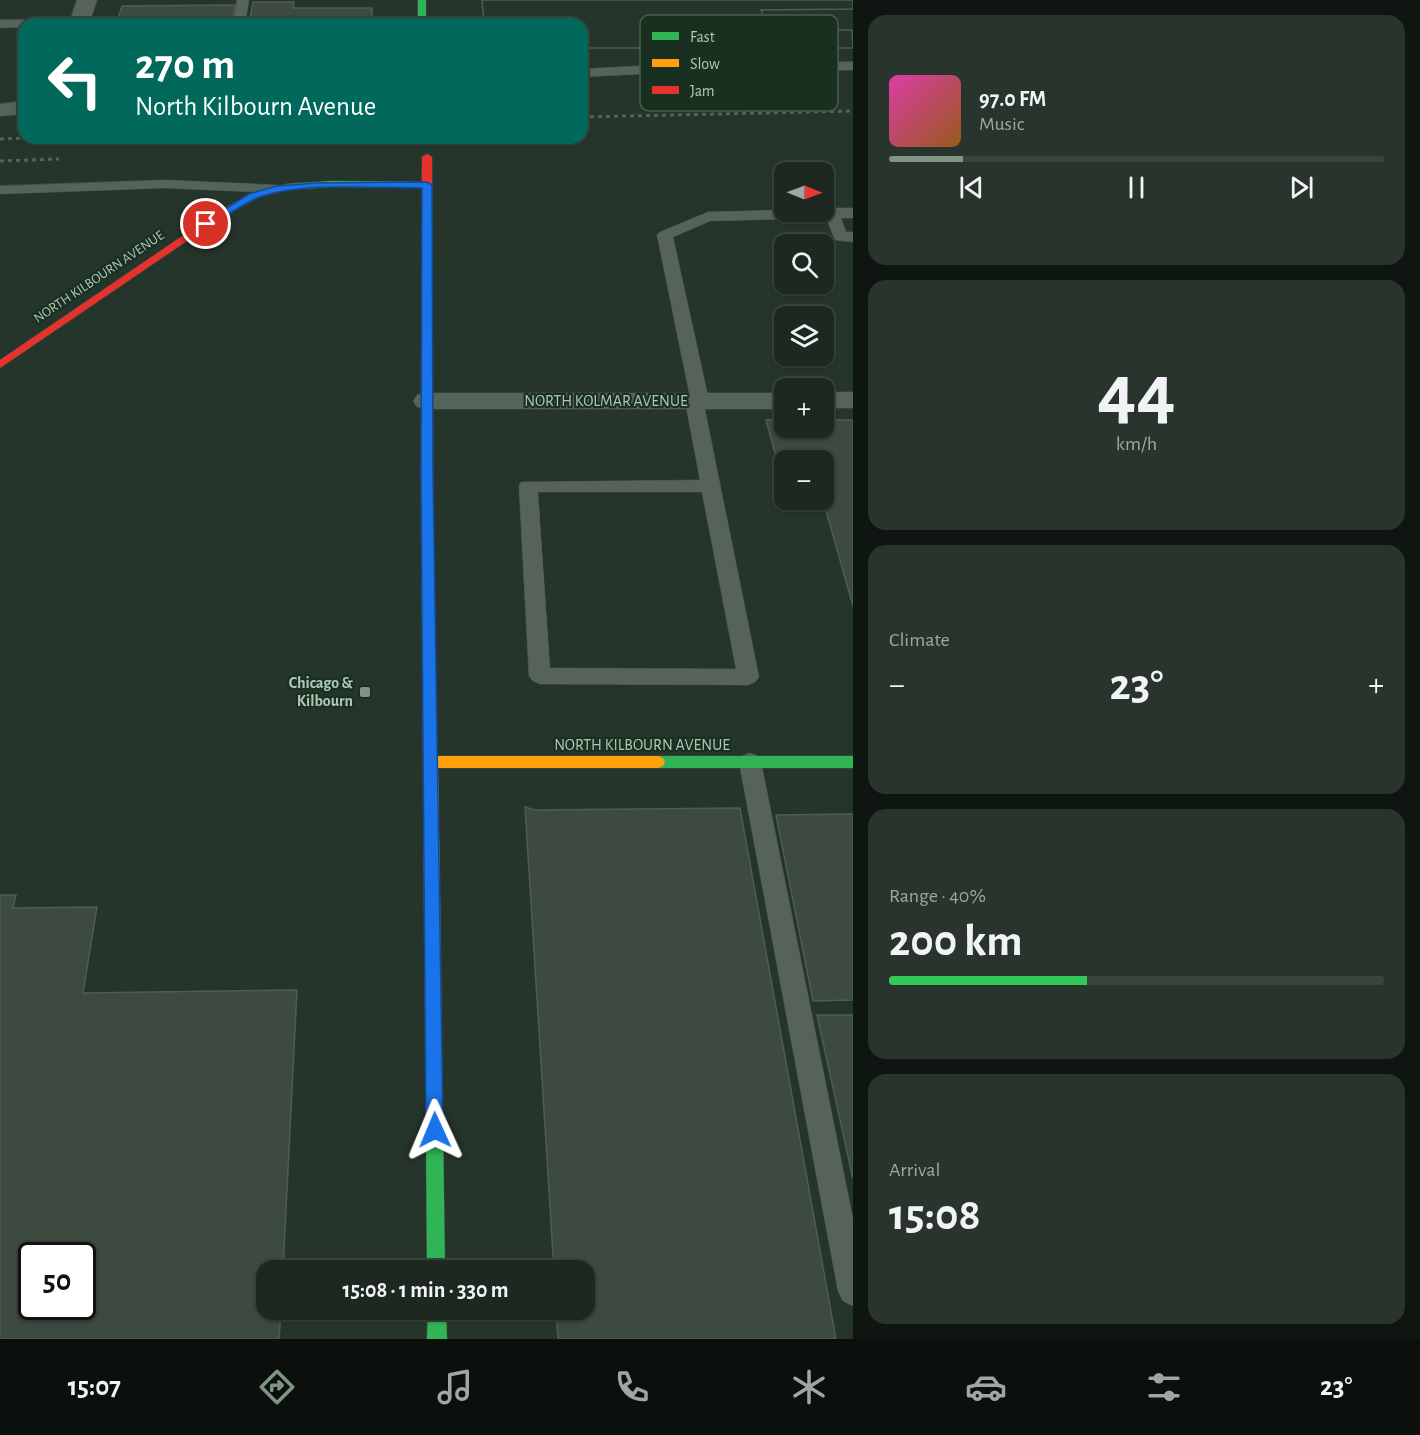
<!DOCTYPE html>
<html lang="en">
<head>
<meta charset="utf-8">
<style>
  :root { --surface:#1c2820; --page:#29342d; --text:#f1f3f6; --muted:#a0a6a5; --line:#3a443e; --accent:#7f9486 }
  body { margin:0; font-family:"Alegreya Sans",sans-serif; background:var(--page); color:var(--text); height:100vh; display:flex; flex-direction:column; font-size:22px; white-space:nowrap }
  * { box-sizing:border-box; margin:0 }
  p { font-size:20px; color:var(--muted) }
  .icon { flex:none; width:33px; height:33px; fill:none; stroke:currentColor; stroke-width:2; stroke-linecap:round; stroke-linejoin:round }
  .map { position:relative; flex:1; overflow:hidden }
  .side { display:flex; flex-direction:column; gap:15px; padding:15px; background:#0f1612; width:567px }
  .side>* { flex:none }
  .top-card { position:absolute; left:18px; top:18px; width:570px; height:126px; border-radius:18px; box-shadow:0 2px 4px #0004,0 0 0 2px var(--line); background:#00695c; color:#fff; overflow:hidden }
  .needle { width:39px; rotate:91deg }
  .buttons { position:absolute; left:774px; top:162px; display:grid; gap:12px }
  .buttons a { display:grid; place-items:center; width:60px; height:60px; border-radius:12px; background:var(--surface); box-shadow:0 2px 4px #0004,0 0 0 2px var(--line); font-size:30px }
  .speed { position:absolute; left:18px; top:1242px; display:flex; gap:12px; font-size:30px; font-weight:700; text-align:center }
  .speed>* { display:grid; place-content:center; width:78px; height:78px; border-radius:50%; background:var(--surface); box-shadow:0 2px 4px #0004,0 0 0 2px var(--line); line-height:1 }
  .speed .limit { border:3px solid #111; border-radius:9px; background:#fff; color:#111 }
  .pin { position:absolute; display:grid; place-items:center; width:51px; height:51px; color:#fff; margin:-26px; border:3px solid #fff; border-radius:50%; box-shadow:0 2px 6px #0007 }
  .me { position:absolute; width:66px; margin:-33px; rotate:359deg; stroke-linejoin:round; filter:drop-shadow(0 0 4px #0008) }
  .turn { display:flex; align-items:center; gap:21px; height:126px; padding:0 18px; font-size:27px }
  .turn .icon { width:78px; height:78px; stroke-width:2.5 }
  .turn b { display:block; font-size:42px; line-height:51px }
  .big { font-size:45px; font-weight:600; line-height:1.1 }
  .side .card { flex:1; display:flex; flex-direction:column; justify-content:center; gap:9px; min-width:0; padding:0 21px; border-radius:18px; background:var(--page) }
  .side .dial { align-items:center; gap:0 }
  .dial b { font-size:78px; line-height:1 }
  .song { display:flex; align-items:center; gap:18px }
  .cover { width:72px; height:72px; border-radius:9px; background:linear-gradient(135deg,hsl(320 70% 55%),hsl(30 70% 35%)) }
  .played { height:6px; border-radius:3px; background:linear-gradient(90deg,var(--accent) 15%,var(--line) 15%) }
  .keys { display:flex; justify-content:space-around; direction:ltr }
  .heat { display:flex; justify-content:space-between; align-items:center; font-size:33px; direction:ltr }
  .charge { height:9px; border-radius:4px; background:linear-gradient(90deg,#34c759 40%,var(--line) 0) }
  .trip { position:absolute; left:256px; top:1260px; width:339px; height:60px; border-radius:18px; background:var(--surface); box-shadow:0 2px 4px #0004,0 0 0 2px var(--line); font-weight:600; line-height:60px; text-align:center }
  .tabs { display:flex; height:96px; justify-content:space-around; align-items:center; background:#0b100d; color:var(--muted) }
  .tabs .icon { width:42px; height:42px }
  .tabs .selected { color:var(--accent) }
  .tabs b { font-size:27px; color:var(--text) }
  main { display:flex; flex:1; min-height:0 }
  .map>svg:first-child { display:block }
  .building { fill:#3c4a40; stroke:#4e5d53; stroke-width:1.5; fill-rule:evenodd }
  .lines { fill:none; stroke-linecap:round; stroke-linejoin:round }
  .lane-casing { stroke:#445048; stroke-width:1 }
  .street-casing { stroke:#445048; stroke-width:1 }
  .fast-casing { stroke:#445048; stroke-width:1 }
  .slow-casing { stroke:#445048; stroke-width:1 }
  .jam-casing { stroke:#445048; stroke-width:1 }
  .lane { fill:#56635a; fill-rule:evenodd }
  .street { fill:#56635a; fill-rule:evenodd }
  .fast { fill:#30b455; fill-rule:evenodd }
  .slow { fill:#ff9f0a; fill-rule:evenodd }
  .jam { fill:#e5322d; fill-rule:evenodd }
  .rail { stroke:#56625a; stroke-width:3; stroke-dasharray:4 4; stroke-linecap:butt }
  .route { fill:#1a73e8; stroke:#114b97; stroke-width:1.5 }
  .poi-dot { fill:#7f9486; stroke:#193021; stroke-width:2 }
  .labels { text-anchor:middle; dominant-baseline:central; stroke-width:4.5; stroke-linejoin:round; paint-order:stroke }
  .far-street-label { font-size:14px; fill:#afc7b7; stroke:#193021 }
  .street-label { font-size:16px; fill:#afc7b7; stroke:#193021 }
  .poi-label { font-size:16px; font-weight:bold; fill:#afc7b7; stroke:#193021; text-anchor:end }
  .key { fill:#193021; stroke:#465d4e; stroke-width:1.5 }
  .key-label { font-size:16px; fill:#afc7b7 }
</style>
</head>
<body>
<main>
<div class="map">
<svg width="853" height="1339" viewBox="0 0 853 1339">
  <rect width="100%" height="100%" fill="#26352b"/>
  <!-- building -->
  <path class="building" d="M482 0H853V9L761 10 771 34H804L803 30H852L853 48H582V24H484Z
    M482 0H853V9L761 10 771 34H804L803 30H852L853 48H582V24H484Z
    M253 2H294L293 8H372V24H249Z
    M235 5 232 24H116L122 6Z
    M766 420H784V428H824V420H853V606L823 500 824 460H784V478H782Z
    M525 807 535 810 740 808 836 1339H558L556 1310H585V1270H554Z
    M853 814V1000L813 1001 776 815Z
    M0 895H16L13 908 97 907 83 993 297 990 283 1270H267V1310H281L279 1339H0ZM32 1256H82V1306H32Z
    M817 1015H853V1179Z"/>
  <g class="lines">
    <!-- lane casing -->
    <g class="lane-casing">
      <path id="lane" d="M237 0H249L245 24H233Z
        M79 19 83 20 85 24H24V27L0 28V20Z
        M853 62V70L678 72 582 77V69L678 64Z
        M165 180 277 185 284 189 277 193 165 188 0 194V186Z
        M832 208H853V218H841L846 232H853V242L835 240 826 218 710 221 673 237 709 401 704 405 759 677 755 682 748 685 540 684 533 681 529 676 519 486 521 482 700 480 685 401 690 397 657 235 660 232 708 212 784 210 824 212V209ZM538 492H702L736 669 550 668Z
        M750 753 758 756 761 762 853 1219V1306L843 1301 838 1291 739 762 742 756Z"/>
    </g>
    <!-- street casing -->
    <g class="street-casing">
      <path id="street" d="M77 0H97L89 24H69Z
        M24 101V114L0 116V104Z
        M824 392H853V408H824Z
        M427 393H784V409H427L417 407 413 401 417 395Z"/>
    </g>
    <!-- fast casing -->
    <g class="fast-casing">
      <path id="fast" d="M418 0H426V24H418Z
        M332 181 427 182 432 185 427 188 332 187 287 190 282 187 287 184Z
        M658 756H853V768H658L653 766 651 762 653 758Z
        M432 890 437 891 440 896 445 1270H427L424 896 427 891Z
        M428 1310H446L447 1339H427Z"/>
    </g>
    <!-- slow casing -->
    <g class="slow-casing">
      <path id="slow" d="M427 491 433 495 437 756H658L663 758 665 762 663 766 658 768H438L440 896 437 901 432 902 427 901 424 896 421 495Z"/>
    </g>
    <!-- jam casing -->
    <g class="jam-casing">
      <path id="jam" d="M427 154 432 157 433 495 427 499 421 495 422 157Z
        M287 184 290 185V189L260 197 228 213 0 368V360L222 209 254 193Z"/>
    </g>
    <!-- lane -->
    <use href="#lane" class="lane"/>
    <!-- street -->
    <use href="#street" class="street"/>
    <!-- fast -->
    <use href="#fast" class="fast"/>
    <!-- slow -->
    <use href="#slow" class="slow"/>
    <!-- jam -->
    <use href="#jam" class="jam"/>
    <!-- rail -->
    <path class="rail" d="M582 117 853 111
      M0 139 28 138
      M0 161 59 159"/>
  </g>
  <!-- route -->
  <path class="route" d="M427 182 432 185 433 474 443 1130 441 1136 435 1138 428 1136 426 1130 421 474 422 188C375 188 300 181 257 198 241 205 225 217 210 226L201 224 249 194 277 186 317 183Z"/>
  <!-- markers -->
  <rect class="poi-dot" x="359" y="686" width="12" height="12" rx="3"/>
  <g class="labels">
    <!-- far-street labels -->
    <g class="far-street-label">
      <text transform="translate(99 277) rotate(-34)">NORTH KILBOURN AVENUE</text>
    </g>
    <!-- street labels -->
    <g class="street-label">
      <text x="606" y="401">NORTH KOLMAR AVENUE</text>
      <text x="642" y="745">NORTH KILBOURN AVENUE</text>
    </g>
    <!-- poi labels -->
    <g class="poi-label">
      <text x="353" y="683">Chicago &amp;<tspan x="353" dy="18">Kilbourn</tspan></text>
    </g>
  </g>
  <!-- legend -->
  <rect x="640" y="15" width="198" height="96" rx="9" class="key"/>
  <rect x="652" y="32" width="27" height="8" fill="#30b455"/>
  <rect x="652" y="59" width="27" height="8" fill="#ff9f0a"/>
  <rect x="652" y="86" width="27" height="8" fill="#e5322d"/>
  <g class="key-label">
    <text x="690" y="42">Fast</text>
    <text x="690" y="69">Slow</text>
    <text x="690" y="96">Jam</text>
  </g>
</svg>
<div class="buttons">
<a><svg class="needle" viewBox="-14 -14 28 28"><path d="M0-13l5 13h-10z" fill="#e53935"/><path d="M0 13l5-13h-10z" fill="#a0a6a5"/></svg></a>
<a><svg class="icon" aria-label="search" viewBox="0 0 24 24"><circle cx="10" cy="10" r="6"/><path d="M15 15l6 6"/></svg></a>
<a><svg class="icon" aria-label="layers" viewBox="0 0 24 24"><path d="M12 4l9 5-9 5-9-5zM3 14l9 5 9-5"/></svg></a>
<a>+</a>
<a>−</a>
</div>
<div class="speed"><div class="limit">50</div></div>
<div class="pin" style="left:206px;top:224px;background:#d93025"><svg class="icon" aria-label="arrive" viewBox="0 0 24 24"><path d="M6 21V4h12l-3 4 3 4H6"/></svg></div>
<svg class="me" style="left:435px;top:1130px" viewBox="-20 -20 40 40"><path d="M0-17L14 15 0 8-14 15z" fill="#1a73e8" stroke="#fff" stroke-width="4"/></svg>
<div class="trip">15:08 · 1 min · 330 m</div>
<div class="top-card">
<div class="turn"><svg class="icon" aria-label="left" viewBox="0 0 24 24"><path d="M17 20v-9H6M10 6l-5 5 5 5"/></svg><div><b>270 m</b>North Kilbourn Avenue</div></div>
</div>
</div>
<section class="side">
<div class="card">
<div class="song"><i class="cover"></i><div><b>97.0 FM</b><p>Music</p></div></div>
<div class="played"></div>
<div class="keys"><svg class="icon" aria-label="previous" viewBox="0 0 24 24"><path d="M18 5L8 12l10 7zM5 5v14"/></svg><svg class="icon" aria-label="pause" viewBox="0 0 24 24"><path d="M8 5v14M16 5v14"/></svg><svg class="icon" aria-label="next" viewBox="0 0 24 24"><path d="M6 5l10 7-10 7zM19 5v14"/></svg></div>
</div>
<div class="card dial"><b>44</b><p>km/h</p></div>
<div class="card"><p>Climate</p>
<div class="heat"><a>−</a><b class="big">23°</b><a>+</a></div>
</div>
<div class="card"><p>Range · 40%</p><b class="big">200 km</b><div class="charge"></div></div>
<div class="card"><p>Arrival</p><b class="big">15:08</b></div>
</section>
</main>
<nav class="tabs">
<b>15:07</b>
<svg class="icon selected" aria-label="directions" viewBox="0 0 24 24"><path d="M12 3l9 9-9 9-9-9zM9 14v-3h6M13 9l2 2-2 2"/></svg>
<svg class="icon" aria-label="music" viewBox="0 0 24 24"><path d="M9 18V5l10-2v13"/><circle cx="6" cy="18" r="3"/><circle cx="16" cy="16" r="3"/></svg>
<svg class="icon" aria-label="phone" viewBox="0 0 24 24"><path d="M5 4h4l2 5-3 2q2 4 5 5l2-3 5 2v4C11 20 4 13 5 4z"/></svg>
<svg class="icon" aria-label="climate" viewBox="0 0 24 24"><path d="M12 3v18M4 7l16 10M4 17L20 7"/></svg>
<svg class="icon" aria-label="car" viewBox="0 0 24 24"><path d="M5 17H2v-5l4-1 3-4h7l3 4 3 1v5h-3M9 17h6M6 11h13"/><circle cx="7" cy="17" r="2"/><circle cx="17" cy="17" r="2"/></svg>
<svg class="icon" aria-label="filters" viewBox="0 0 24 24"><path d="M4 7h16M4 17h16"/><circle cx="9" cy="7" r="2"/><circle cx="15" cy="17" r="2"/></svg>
<b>23°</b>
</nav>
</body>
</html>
